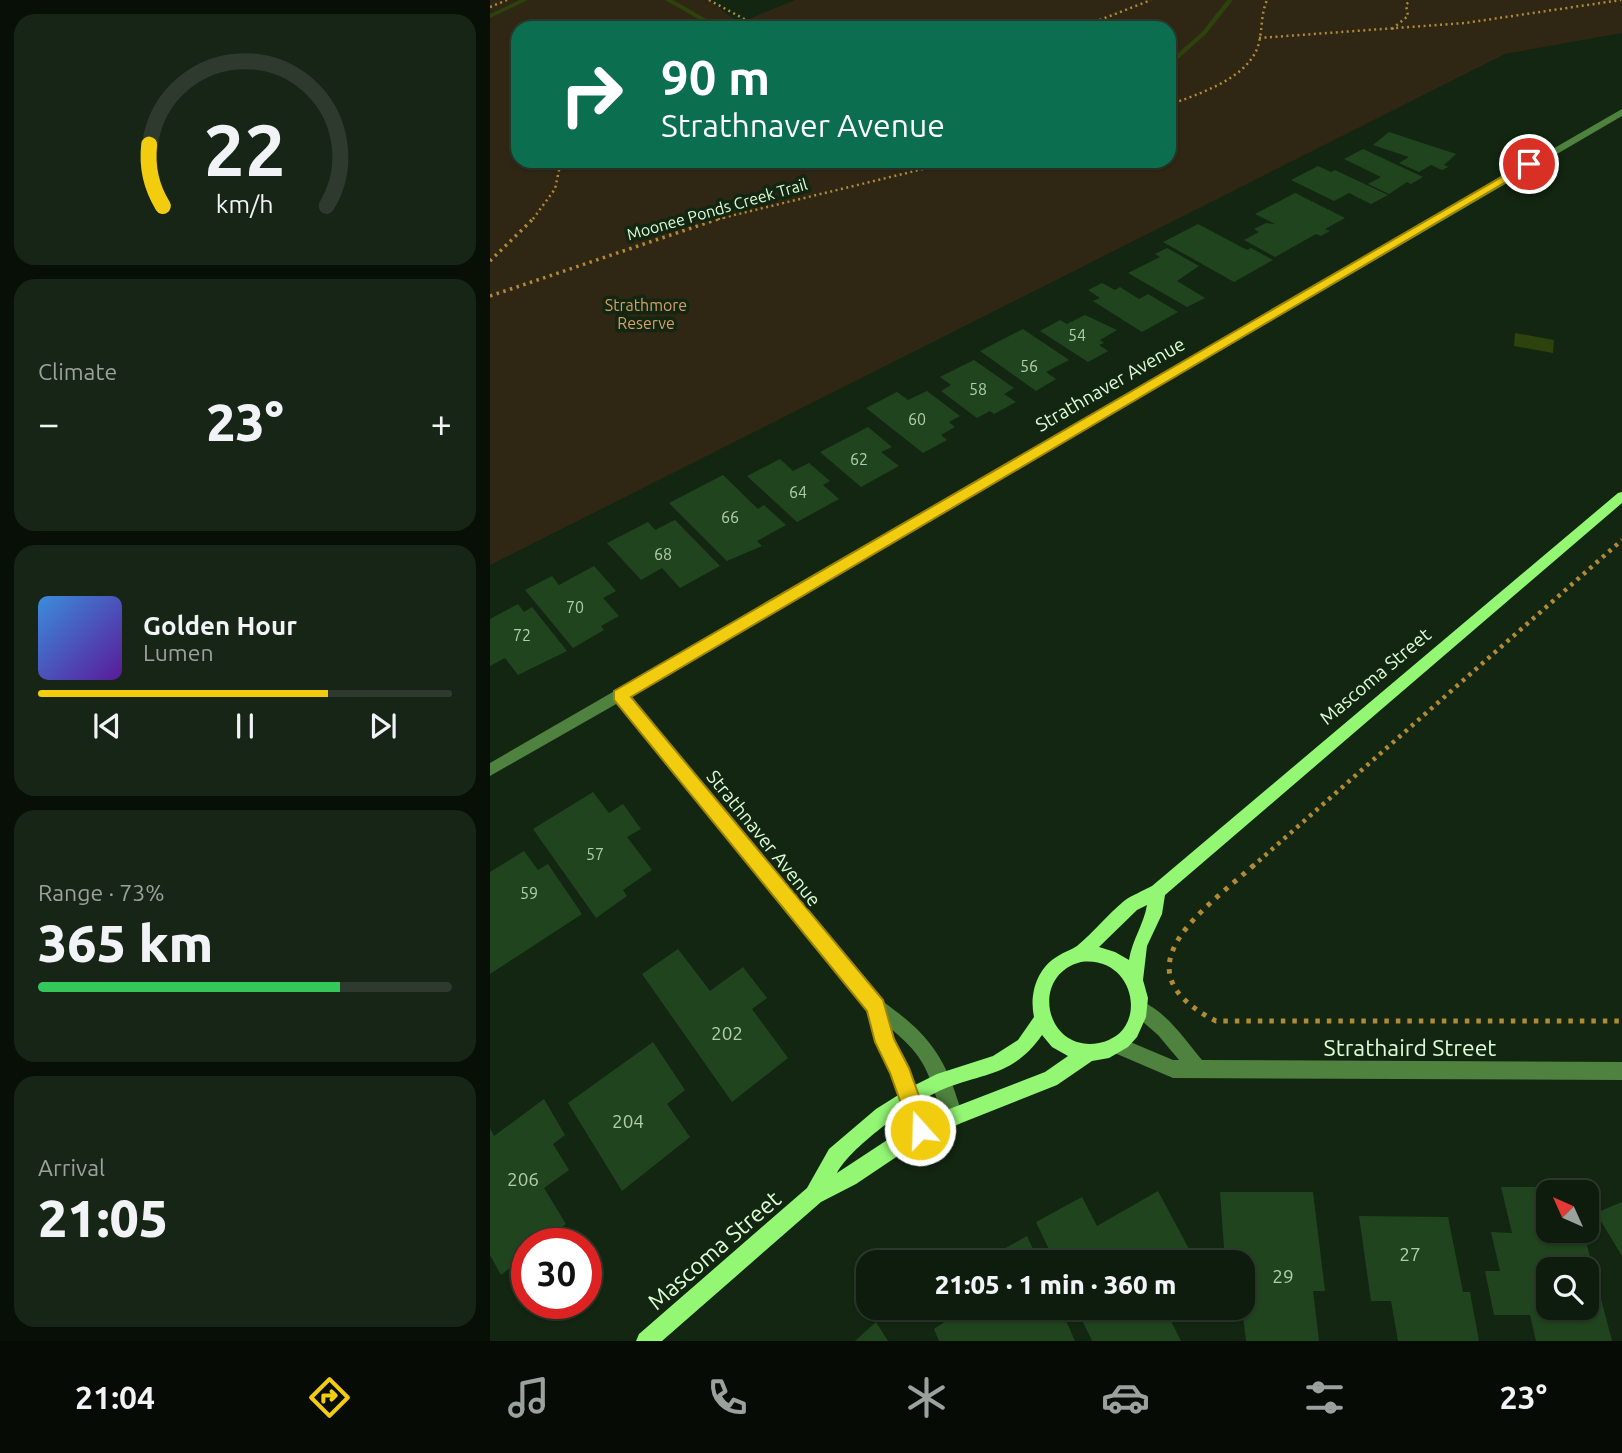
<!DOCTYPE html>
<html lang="en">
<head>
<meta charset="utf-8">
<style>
  :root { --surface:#0e1c0d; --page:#172516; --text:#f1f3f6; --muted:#9ba19d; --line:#2e3a2e; --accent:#f1cc0f }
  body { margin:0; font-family:Ubuntu,sans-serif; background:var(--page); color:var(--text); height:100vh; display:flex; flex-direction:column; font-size:26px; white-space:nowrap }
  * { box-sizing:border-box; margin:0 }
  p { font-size:23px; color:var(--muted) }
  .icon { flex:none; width:38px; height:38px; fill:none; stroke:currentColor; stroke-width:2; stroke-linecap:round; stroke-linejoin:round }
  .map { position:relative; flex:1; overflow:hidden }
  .sheet { display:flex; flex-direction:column; gap:14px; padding:14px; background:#080f07; width:490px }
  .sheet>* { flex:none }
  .hud { position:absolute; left:21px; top:21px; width:665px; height:147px; border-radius:21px; box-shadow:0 2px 5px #0004,0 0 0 2px var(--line); background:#0b6e4f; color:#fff; overflow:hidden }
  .needle { width:46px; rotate:315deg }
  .fabs { position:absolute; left:1046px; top:1180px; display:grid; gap:14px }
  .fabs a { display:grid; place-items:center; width:63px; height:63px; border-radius:14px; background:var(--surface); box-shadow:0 2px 5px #0004,0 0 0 2px var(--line); font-size:35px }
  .speed { position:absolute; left:21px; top:1228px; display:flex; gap:14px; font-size:35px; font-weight:700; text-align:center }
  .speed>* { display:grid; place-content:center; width:91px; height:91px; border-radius:50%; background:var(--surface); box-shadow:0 2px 5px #0004,0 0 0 2px var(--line); line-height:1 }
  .speed .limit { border:10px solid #d22; background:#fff; color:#111 }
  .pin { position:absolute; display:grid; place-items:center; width:60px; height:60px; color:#fff; margin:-30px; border:4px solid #fff; border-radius:50%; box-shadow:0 2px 7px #0007 }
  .me { position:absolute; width:77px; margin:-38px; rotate:340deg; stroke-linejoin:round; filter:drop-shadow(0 0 5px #0008) }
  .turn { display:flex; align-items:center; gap:24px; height:147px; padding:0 35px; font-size:32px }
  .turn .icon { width:91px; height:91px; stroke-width:2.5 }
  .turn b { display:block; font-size:49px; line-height:60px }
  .big { font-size:52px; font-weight:800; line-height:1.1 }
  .sheet .card { flex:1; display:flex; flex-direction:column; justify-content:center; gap:10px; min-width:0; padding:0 24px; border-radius:21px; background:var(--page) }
  .sheet .dial { align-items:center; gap:0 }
  .dial svg { height:182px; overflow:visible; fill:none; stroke:var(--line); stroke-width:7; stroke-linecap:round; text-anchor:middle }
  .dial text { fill:var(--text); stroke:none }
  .song { display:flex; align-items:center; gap:21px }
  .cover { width:84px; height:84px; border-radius:10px; background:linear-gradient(135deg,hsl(210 70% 55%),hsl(270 70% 35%)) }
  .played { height:7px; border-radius:4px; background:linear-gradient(90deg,var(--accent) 70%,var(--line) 70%) }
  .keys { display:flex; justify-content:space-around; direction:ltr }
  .heat { display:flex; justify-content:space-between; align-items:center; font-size:38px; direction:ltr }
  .charge { height:10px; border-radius:5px; background:linear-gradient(90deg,#34c759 73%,var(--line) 0) }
  .trip { position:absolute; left:366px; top:1250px; width:399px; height:70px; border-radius:21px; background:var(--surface); box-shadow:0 2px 5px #0004,0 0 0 2px var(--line); font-weight:800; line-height:70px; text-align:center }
  .tab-bar { display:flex; height:112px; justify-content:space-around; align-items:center; background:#060b05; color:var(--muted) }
  .tab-bar .icon { width:49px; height:49px }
  .tab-bar .on { color:var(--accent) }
  .tab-bar b { font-size:32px; color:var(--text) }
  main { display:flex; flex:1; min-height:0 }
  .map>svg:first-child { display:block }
  .green { fill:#2f2714; fill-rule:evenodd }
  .water { fill:#2e420d }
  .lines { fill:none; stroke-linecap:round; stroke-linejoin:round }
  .stream { fill:#2e420d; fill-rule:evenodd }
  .building { fill:#20451e; fill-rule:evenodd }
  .path-far3 { stroke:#b18a37; stroke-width:2.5; stroke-dasharray:2 3.5; stroke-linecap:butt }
  .path-far2 { stroke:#b18a37; stroke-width:3.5; stroke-dasharray:2.5 4.5; stroke-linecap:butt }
  .path-far1 { stroke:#b18a37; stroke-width:4.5; stroke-dasharray:3.5 5; stroke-linecap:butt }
  .path { stroke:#b18a37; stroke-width:5; stroke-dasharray:4.5 7; stroke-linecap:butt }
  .street { fill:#4e823e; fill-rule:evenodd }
  .secondary { fill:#93f774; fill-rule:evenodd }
  .route { fill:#f1cc0f; stroke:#9d850a; stroke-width:2 }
  .labels { text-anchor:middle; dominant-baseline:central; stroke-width:7; stroke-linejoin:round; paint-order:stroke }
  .far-street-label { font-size:16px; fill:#ddfdd7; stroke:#122611 }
  .far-park-label { font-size:16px; fill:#d99f67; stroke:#122611 }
  .number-label { font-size:16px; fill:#aecfa9 }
  .street-label { font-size:19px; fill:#ddfdd7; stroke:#122611 }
  .near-number-label { font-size:19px; fill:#aecfa9 }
  .near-street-label { font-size:23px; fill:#ddfdd7; stroke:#122611 }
</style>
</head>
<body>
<main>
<section class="sheet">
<div class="card dial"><svg viewBox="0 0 100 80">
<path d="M14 69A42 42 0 1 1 86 69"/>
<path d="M14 69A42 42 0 0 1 8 42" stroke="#f1cc0f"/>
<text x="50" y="56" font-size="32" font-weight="700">22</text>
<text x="50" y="72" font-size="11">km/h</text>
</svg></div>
<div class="card"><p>Climate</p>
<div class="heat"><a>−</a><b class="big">23°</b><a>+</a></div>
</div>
<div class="card">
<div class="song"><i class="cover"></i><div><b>Golden Hour</b><p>Lumen</p></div></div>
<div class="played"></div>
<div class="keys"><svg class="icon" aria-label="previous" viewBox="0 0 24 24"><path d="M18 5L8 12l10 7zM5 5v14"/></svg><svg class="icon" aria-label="pause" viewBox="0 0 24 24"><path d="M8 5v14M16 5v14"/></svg><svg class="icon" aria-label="next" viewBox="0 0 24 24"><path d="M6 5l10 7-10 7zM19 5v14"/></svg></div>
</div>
<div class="card"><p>Range · 73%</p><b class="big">365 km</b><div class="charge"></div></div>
<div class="card"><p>Arrival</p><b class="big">21:05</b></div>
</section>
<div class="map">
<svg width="1132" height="1341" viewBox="0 0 1132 1341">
  <rect width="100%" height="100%" fill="#122611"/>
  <!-- green -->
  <path class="green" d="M0 0H219L249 23 305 0H1132V33L1015 54 0 565ZM28 28H679V161H28Z"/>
  <!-- water -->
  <path class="water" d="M1025 333 1064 340 1063 353 1024 346Z"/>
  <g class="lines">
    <!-- stream -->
    <path class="stream" d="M30 0H38L0 18V14Z
      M175 0H183L232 28H224Z
      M737 0H743L716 34 679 67V61L712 32Z"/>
  </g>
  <!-- building -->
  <path class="building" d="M899 132 966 154 954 165 958 167 952 170 941 165 929 172 909 163 919 157 883 145Z
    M873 149 933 177 921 184 917 182 899 194 878 184 891 177 854 159Z
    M828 166 841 172 845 170 898 195 881 204 859 193 844 201 801 180Z
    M805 193 855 218 835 229 840 231 831 236 826 234 785 257 754 240 769 232 764 229 776 223 785 224 765 214Z
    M708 224 757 250 761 248 783 260 744 282 673 242Z
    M677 248 709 266 687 281 715 298 697 307 638 273 670 257 665 254Z
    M612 283 625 290 630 287 649 299 658 294 688 312 652 332 603 301 610 298 598 290Z
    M595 315 627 330 610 340 614 343 609 345 618 351 598 362 550 331 570 320 577 324Z
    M533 329 579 360 556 372 566 379 546 391 490 351Z
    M484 360 524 388 514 394 526 402 504 414 500 411 487 418 451 391 461 385 450 377Z
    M437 391 470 416 459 422 465 427 451 435 457 440 433 453 376 408 407 392 418 400Z
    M378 427 402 447 391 452 409 466 371 487 330 452Z
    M290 459 303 471 319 463 340 481 333 485 349 499 307 522 257 476Z
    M233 475 268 509 274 505 296 525 267 541 272 546 237 561 179 503Z
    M185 520 230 566 190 588 172 568 151 580 117 543 158 522 165 530Z
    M104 566 126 591 113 598 129 616 111 626 114 630 83 648 35 590 62 576 69 585Z
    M28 604 34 612 42 607 77 651 28 675 15 658 0 666V619Z
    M103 792 119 813 133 804 151 829 137 837 162 870 133 890 137 896 106 918 43 829Z
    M34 851 48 870 58 864 92 914 0 974V872Z
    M188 949 220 991 253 967 277 998 262 1009 298 1058 242 1102 152 974Z
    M163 1042 195 1090 177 1104 200 1137 132 1191 78 1103Z
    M54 1099 75 1135 63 1144 79 1170 54 1188 76 1224 50 1244H37V1255L11 1275 0 1255V1128L4 1136Z
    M1011 1187H1082L1083 1192H1059V1230H1093L1122 1341H1046L1040 1315H1004L995 1271H1010L1001 1232 1022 1233ZM1059 1269H1097V1307H1059Z
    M668 1191 706 1262H565L546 1222 592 1197 607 1226Z
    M730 1192H823L835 1291H823L829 1341H756L753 1316H740L739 1307H752V1262H735Z
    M1132 1202V1256L1106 1213Z
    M869 1216 958 1217 973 1292H980L989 1341H908L901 1301H881Z
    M537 1236 549 1262H491Z
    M477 1307H570L585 1341H449L444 1329Z
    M586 1307H674L691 1341H602Z
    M386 1322 398 1341H365Z"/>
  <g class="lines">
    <!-- path-far3 -->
    <path class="path-far3" d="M219 0 271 28
      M0 7 17 0
      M589 28 661 0
      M902 29 918 16 916 5 920 0
      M769 38 975 23 1131 0
      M679 105C708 94 754 80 767 49 773 33 770 16 777 0
      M43 219 65 189 71 161
      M228 219 466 161"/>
    <!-- path-far2 -->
    <path class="path-far2" d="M0 261 45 217
      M0 296 234 217"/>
    <!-- path-far1 -->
    <path class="path-far1" d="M762 867 1132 540"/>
    <!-- path -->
    <path class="path" d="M764 865C715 909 623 969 726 1021H1132"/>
    <!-- street -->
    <path class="street" d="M1132 109V116L139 696 392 1001C430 1028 450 1048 465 1092 468 1102 474 1114 470 1124L463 1126 456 1124C438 1079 442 1062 401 1029L439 1130 437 1137 430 1139 423 1137 379 1011 128 703 0 776V763Z
      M651 1001C676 1011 695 1040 712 1060L1132 1062V1080L683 1078 620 1051 617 1045 620 1039 626 1036 683 1060H689L668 1035 645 1015 642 1009 645 1003Z"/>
    <!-- secondary -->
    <path class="secondary" d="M1132 492V503L675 895 672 914 657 946 653 980 658 998 656 1017 647 1037 638 1047 619 1058 602 1061 567 1085 436 1137 366 1184 331 1202 172 1341H146L149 1334 317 1188 339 1149 386 1109 421 1087 447 1074 503 1056 528 1040 544 1017C539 994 547 968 568 956 574 952 581 950 587 946 604 932 617 915 634 901 642 895 653 891 662 886L1128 493ZM657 905C654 924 642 940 639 960L625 952 609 947 647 910ZM591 962C647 955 660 1034 609 1043 555 1053 539 975 591 962ZM552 1035 562 1047 578 1056 555 1072 423 1123 347 1173C362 1145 426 1100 456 1088 497 1072 524 1075 552 1035Z"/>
  </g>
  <!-- route -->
  <path class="route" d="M1039 161 1043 162V166L141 697 393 1000 404 1039 419 1068 441 1130 438 1137 430 1140 423 1137 400 1073 385 1042 377 1011 124 700V691Z"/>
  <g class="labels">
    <!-- far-street labels -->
    <g class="far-street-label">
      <text transform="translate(227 209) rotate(-16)">Moonee Ponds Creek Trail</text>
    </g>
    <!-- far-park labels -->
    <g class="far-park-label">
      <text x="156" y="305">Strathmore<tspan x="156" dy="18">Reserve</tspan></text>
    </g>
    <!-- number labels -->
    <g class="number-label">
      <text x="587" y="335">54</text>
      <text x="539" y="366">56</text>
      <text x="488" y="389">58</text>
      <text x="427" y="419">60</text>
      <text x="369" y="459">62</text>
      <text x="308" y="492">64</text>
      <text x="240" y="517">66</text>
      <text x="173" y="554">68</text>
      <text x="85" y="607">70</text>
      <text x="32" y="635">72</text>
      <text x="105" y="854">57</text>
      <text x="39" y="893">59</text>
    </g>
    <!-- street labels -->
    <g class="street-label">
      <text transform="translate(620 384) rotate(-30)">Strathnaver Avenue</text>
      <text transform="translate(885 676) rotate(-40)">Mascoma Street</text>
      <text transform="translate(274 838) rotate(51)">Strathnaver Avenue</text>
    </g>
    <!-- near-number labels -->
    <g class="near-number-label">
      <text x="237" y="1033">202</text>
      <text x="138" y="1121">204</text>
      <text x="33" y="1179">206</text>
      <text x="920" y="1254">27</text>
      <text x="793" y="1276">29</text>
    </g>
    <!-- near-street labels -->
    <g class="near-street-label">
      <text x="920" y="1047">Strathaird Street</text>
      <text transform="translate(224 1250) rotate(-41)">Mascoma Street</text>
    </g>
  </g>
</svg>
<div class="fabs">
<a><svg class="needle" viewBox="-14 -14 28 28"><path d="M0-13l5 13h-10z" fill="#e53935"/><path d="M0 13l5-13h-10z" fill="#9ba19d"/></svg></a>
<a><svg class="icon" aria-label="search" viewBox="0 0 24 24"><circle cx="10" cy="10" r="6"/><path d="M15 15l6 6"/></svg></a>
</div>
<div class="speed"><div class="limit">30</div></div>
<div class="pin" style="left:1039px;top:164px;background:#d93025"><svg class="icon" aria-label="arrive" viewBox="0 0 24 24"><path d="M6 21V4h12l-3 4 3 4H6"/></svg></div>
<svg class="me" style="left:430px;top:1130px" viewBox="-20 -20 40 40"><circle r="17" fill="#f1cc0f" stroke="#fff" stroke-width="3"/><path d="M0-11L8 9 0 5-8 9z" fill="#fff"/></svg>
<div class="trip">21:05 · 1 min · 360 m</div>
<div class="hud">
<div class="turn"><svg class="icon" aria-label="right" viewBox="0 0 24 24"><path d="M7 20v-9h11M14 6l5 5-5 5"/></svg><div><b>90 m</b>Strathnaver Avenue</div></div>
</div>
</div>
</main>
<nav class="tab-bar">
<b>21:04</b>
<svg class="icon on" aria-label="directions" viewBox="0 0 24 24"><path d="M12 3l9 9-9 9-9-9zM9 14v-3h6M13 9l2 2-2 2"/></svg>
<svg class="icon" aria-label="music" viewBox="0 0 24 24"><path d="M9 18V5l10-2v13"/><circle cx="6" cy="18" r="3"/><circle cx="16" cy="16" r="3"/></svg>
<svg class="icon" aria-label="phone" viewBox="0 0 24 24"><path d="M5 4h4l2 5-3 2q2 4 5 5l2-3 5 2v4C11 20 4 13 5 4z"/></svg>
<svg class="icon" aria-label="climate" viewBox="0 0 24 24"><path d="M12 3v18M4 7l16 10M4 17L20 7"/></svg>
<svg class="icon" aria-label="car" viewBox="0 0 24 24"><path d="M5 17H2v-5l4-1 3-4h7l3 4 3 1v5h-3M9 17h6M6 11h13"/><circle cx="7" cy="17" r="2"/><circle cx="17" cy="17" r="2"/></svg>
<svg class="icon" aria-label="filters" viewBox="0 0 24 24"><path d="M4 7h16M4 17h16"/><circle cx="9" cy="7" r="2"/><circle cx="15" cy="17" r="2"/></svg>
<b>23°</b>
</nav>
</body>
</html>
